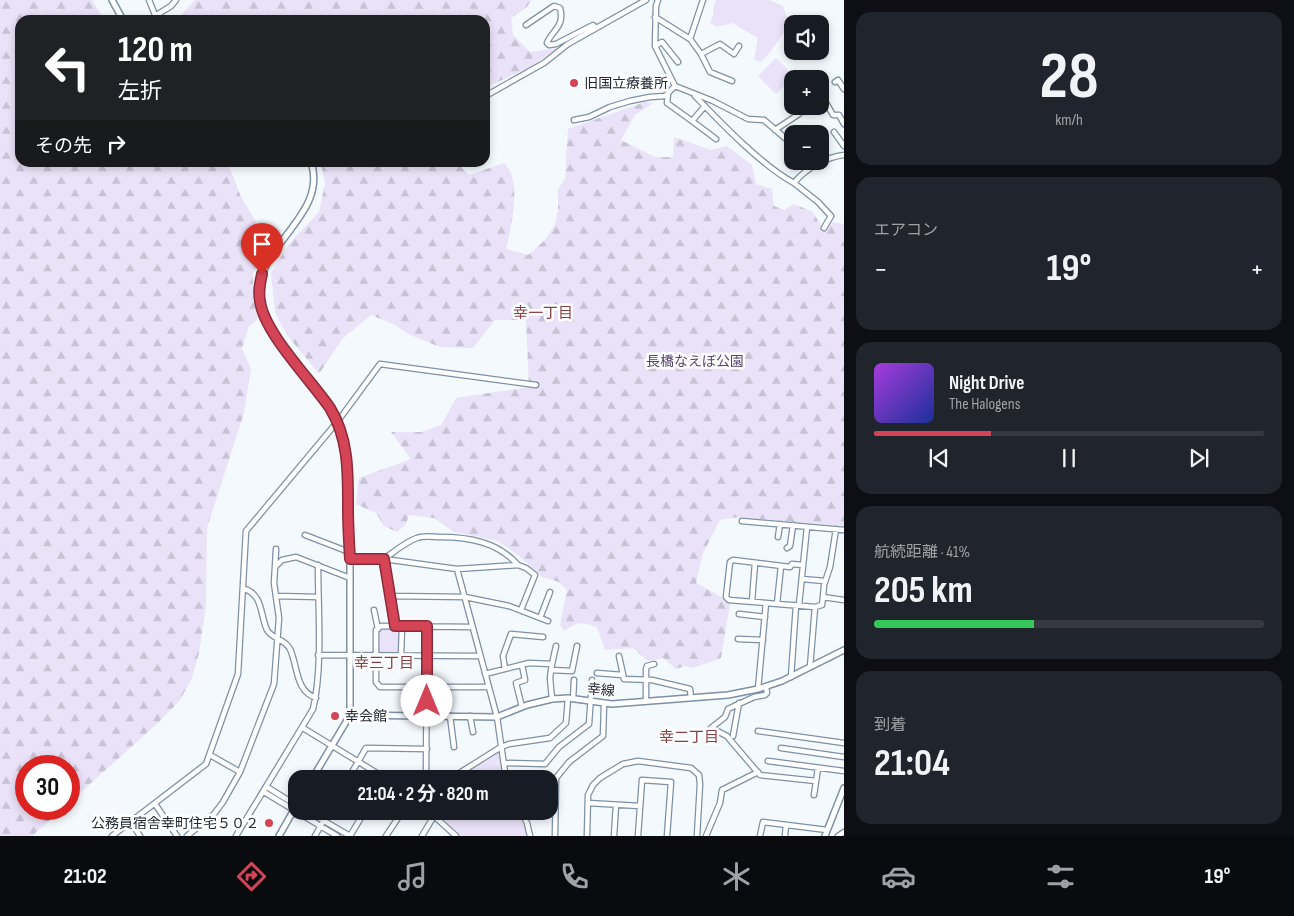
<!DOCTYPE html>
<html lang="ja">
<head>
<meta charset="utf-8">
<style>
  :root { --surface:#171b24; --page:#20242c; --text:#f1f3f6; --muted:#9ea1a6; --line:#363941; --accent:#d44456 }
  body { margin:0; font-family:"Sofia Sans Condensed","Noto Sans JP",sans-serif; background:var(--page); color:var(--text); height:100vh; display:flex; flex-direction:column; font-size:19px; white-space:nowrap }
  * { box-sizing:border-box; margin:0 }
  p { font-size:16px; color:var(--muted) }
  .icon { flex:none; width:28px; height:28px; fill:none; stroke:currentColor; stroke-width:2; stroke-linecap:round; stroke-linejoin:round }
  .map { position:relative; flex:1; overflow:hidden }
  .drawer { display:flex; flex-direction:column; gap:12px; padding:12px; background:#0d0f14; width:450px }
  .drawer>* { flex:none }
  .top-card { position:absolute; left:15px; top:15px; width:475px; height:152px; border-radius:15px; box-shadow:0 2px 8px #0003; background:#202124; color:#fff; overflow:hidden }
  .controls { position:absolute; left:784px; top:15px; display:grid; gap:10px }
  .controls a { display:grid; place-items:center; width:45px; height:45px; border-radius:10px; background:var(--surface); box-shadow:0 2px 8px #0003; font-size:25px }
  .speed { position:absolute; left:15px; top:755px; display:flex; gap:10px; font-size:25px; font-weight:700; text-align:center }
  .speed>* { display:grid; place-content:center; width:65px; height:65px; border-radius:50%; background:var(--surface); box-shadow:0 2px 8px #0003; line-height:1 }
  .speed .limit { border:8px solid #d22; background:#fff; color:#111 }
  .pin { position:absolute; display:grid; place-items:center; width:42px; height:42px; color:#fff; margin:-51px -21px; border-radius:50% 50% 50% 0; rotate:-45deg; box-shadow:0 0 5px #0007 }
  .pin .icon { rotate:45deg }
  .me { position:absolute; width:55px; margin:-28px; rotate:0deg; stroke-linejoin:round; filter:drop-shadow(0 0 4px #0008) }
  .turn { display:flex; align-items:center; gap:18px; height:105px; padding:0 20px; font-size:22px }
  .turn .icon { width:65px; height:65px; stroke-width:2.5 }
  .turn b { display:block; font-size:35px; line-height:42px }
  .then { display:flex; align-items:center; height:48px; padding:0 20px; background:#0003; gap:10px; font-size:19px }
  .big { font-size:38px; font-weight:700; line-height:1.1 }
  .drawer .card { flex:1; display:flex; flex-direction:column; justify-content:center; gap:8px; min-width:0; padding:0 18px; border-radius:15px; background:var(--page) }
  .drawer .dial { align-items:center; gap:0 }
  .dial b { font-size:65px; line-height:1 }
  .song { display:flex; align-items:center; gap:15px }
  .cover { width:60px; height:60px; border-radius:8px; background:linear-gradient(135deg,hsl(280 70% 55%),hsl(230 70% 35%)) }
  .played { height:5px; border-radius:2px; background:linear-gradient(90deg,var(--accent) 30%,var(--line) 30%) }
  .keys { display:flex; justify-content:space-around; direction:ltr }
  .heat { display:flex; justify-content:space-between; align-items:center; font-size:28px; direction:ltr }
  .charge { height:8px; border-radius:4px; background:linear-gradient(90deg,#34c759 41%,var(--line) 0) }
  .trip { position:absolute; left:288px; top:770px; width:270px; height:50px; border-radius:15px; background:var(--surface); box-shadow:0 2px 8px #0003; font-weight:700; line-height:50px; text-align:center }
  .menu { display:flex; height:80px; justify-content:space-around; align-items:center; background:#090b0e; color:var(--muted) }
  .menu .icon { width:35px; height:35px }
  .menu .active { color:var(--accent) }
  .menu b { font-size:22px; color:var(--text) }
  main { display:flex; flex:1; min-height:0 }
  .map>svg:first-child { display:block }
  .green { fill:#eae2f8 }
  .forest { fill:url(#forest-firs) }
  .lines { fill:none; stroke-linecap:round; stroke-linejoin:round }
  .minor-casing { stroke:#7c90a6; stroke-width:7 }
  .tertiary-casing { stroke:#7c90a6; stroke-width:8 }
  .minor { stroke:#fff; stroke-width:4.5 }
  .tertiary { stroke:#fff; stroke-width:5 }
  .route-casing { stroke:#8a2c38; stroke-width:12 }
  .route { stroke:#d44456; stroke-width:9 }
  .poi-dot { fill:#d44456; stroke:#fff; stroke-width:2 }
  .labels { text-anchor:middle; dominant-baseline:central; stroke-width:5; stroke-linejoin:round; paint-order:stroke }
  .poi-label { font-size:14px; fill:#202831; stroke:#fff; text-anchor:start }
  .park-label { font-size:14px; fill:#55446f; stroke:#fff }
  .street-label { font-size:14px; fill:#202831; stroke:#fff }
  .neighbourhood-label { font-size:15px; fill:#873e43; stroke:#fff }
</style>
</head>
<body>
<main>
<div class="map">
<svg width="844" height="836" viewBox="0 0 844 836">
  <defs>
    <pattern id="forest-firs" width="22" height="20" patternUnits="userSpaceOnUse" patternTransform="scale(1.25)"><rect width="22" height="20" fill="#eae2f8"/><path d="M5 1l3.5 6h-7zM16 11l3.5 6h-7z" fill="#c8c2d5"/></pattern>
  </defs>
  <rect width="100%" height="100%" fill="#f4f9fe"/>
  <!-- green -->
  <path class="green" d="M716 0H769L783 6 789 25 770 52 761 62 754 60 758 38 732 23 717 27 710 23C716 14 711 9 716 0Z
    M776 58 794 76 776 94 758 76Z
    M382 628 400 629 399 653H380L378 652 379 631Z
    M499 751 503 779H453Z
    M436 811H517L525 827 527 836H459L437 814Z"/>
  <!-- forest -->
  <path class="forest" d="M0 0H92L101 14 103 20H20V162L228 163 241 197 269 243 253 273V298L258 319 249 326 242 349 251 369 244 413 207 528 206 606 199 653 192 678 180 700 159 722 69 803V766H26V809H63L32 836H0Z
    M195 0H531L527 7 511 18 513 35 530 52 558 48 530 67 485 88V20H176Z
    M645 102 653 103 635 115 621 140 655 157H673L674 137 711 150 727 146 752 165 756 184 772 189 774 206 784 210 794 204 813 212 824 231 832 222 844 224V526L739 517 720 520 703 553 696 583 718 595 730 604 721 658 693 668 685 666 676 669 663 658 648 661 633 648 605 650 597 627C581 621 578 622 564 631L560 625 567 590 559 582 542 577 519 556 498 541 454 532 434 518 409 515 406 524 397 532 384 526 376 513 356 504 359 478 411 459 391 432H421L441 425 456 398 529 387 526 320H495L473 348 440 347 408 334 395 325 371 315 343 338 319 374 287 335 275 313 271 273 289 244 319 212 325 183 321 163H457L469 175 504 163C523 180 511 227 506 249L528 255 545 240 555 224 558 210V189L565 179 568 129Z"/>
  <g class="lines">
    <!-- minor casing -->
    <g class="minor-casing">
      <path id="minor" d="M149 0 157 20
        M658 0 656 6 655 46 675 86 713 101 748 119 764 120 792 144
        M155 16 171 6 176 0
        M655 17 690 39 701 54 710 72 732 81
        M526 25 554 6 560 8C565 27 552 30 547 43L549 45 556 44 593 25 596 28
        M690 39 703 0
        M655 46 662 42 678 62
        M701 54 720 44 734 54 739 46
        M835 82 838 80 844 89
        M489 94 544 63 568 44 646 0
        M668 94 667 103 692 121
        M695 96C721 123 761 165 794 183 805 169 826 157 844 155
        M825 101 833 115H839L844 124
        M705 106 692 121 716 139
        M574 120 589 117 610 107 630 101 650 97 665 96 675 86
        M775 130 799 114
        M808 130 812 134
        M834 132 844 146
        M794 183 818 202 831 216 824 228
        M742 521 844 530
        M305 535 349 552
        M778 537 780 524
        M787 548 790 546 793 525
        M350 559H384L457 569 518 565 526 568 535 575 521 610
        M803 565 792 564 790 567 733 560 730 562 726 597 729 600 815 607 822 605 823 597 844 600
        M275 567 276 549
        M457 569 497 717 506 779
        M802 579 825 581
        M244 589C263 594 260 615 267 630 272 639 285 639 290 649 298 666 295 691 316 698
        M276 596 318 597
        M389 596 465 597 509 606 548 621
        M823 597 824 585 830 567 836 529
        M752 601 755 563
        M777 604 781 566
        M799 605 807 527
        M374 610 378 629
        M739 614 765 617
        M540 618 550 592
        M395 626 384 559C394 552 405 542 417 538 424 535 433 537 440 537 469 537 498 542 518 565
        M472 627 381 626 376 630V682L380 687H488
        M738 639 763 640
        M318 655 479 656
        M401 656 402 626
        M619 656 624 679 652 680 690 689 691 698
        M552 664 556 646
        M522 665 525 680 516 683 522 707
        M810 667 815 607
        M505 669 503 656 511 634 543 637
        M551 670 572 671 577 646
        M597 673 622 675
        M485 674 529 663 552 664 550 678 552 699
        M791 677 796 605
        M758 689 766 603
        M573 699 574 680
        M646 701V669L647 666 654 664
        M450 716 454 747
        M470 716 473 732
        M303 728 385 778 426 777
        M711 728 727 736 731 741 760 775 816 781
        M711 728 725 717 728 709 754 697 765 695 767 693 766 687
        M758 731 844 743
        M733 736 739 703
        M781 748 844 757
        M210 755 240 772
        M768 761 844 771
        M504 763 545 764 559 747 589 724 592 680
        M348 779 366 748 427 749
        M426 779 427 626
        M450 779 501 747 509 744 550 738 566 723 568 698
        M267 787 296 805
        M264 792 337 836
        M814 795 818 768
        M588 803 640 806
        M155 804 177 836
        M307 811 350 836
        M433 811 434 816 456 836
        M521 811 527 823 530 836
        M131 822 140 836
        M112 836 206 764 238 674 246 531 338 421 380 364 536 385
        M187 836 214 814 223 802 240 772 274 684 279 618 274 583 275 567 282 560 296 557 350 578
        M236 836 313 709C323 668 318 609 318 565
        M315 836 329 811
        M350 836 365 811
        M386 836 400 815 405 811
        M422 836 434 816
        M555 836 556 778 569 762 603 736 604 704
        M587 836 588 795 593 785 600 778 623 764 638 761 691 768 699 775 700 784 697 836
        M614 836 616 805
        M638 836 642 780 671 782 667 836
        M706 836 720 803 722 790 758 772
        M760 836 763 822 827 830
        M785 836 786 825
        M838 836 844 832"/>
    </g>
    <!-- tertiary casing -->
    <g class="tertiary-casing">
      <path id="tertiary" d="M112 0 123 20
        M311 162C330 219 245 249 261 308 266 325 278 339 289 353 303 371 317 389 330 408L338 421 343 437 347 463 350 559V709L349 715 346 722 312 779
        M349 715 497 717 527 705 552 699 568 698 612 704 728 695 758 689 782 681 844 650
        M279 836 296 806
        M825 836 844 788"/>
    </g>
    <!-- minor -->
    <use href="#minor" class="minor"/>
    <!-- tertiary -->
    <use href="#tertiary" class="tertiary"/>
  </g>
  <g class="lines">
    <!-- route casing -->
    <g class="route-casing">
      <path id="route" d="M262 274C260 283 258 292 260 301 264 333 311 380 330 408 349 439 348 473 348 509 348 525 349 542 350 559H384L395 626H427V701"/>
    </g>
    <!-- route -->
    <use href="#route" class="route"/>
  </g>
  <!-- markers -->
  <g class="poi-dot">
    <circle cx="574" cy="83" r="5"/>
    <circle cx="335" cy="716" r="5"/>
    <circle cx="269" cy="823" r="5"/>
  </g>
  <g class="labels">
    <!-- poi labels -->
    <g class="poi-label">
      <text x="584" y="83">旧国立療養所</text>
      <text x="345" y="716">幸会館</text>
      <text x="259" y="823" text-anchor="end">公務員宿舎幸町住宅５０２</text>
    </g>
    <!-- park labels -->
    <g class="park-label">
      <text x="695" y="361">長橋なえぼ公園</text>
    </g>
    <!-- street labels -->
    <g class="street-label">
      <text transform="translate(601 690) rotate(5)">幸線</text>
    </g>
    <!-- neighbourhood labels -->
    <g class="neighbourhood-label">
      <text x="543" y="313">幸一丁目</text>
      <text x="384" y="663">幸三丁目</text>
      <text x="689" y="737">幸二丁目</text>
    </g>
  </g>
</svg>
<div class="controls">
<a><svg class="icon" aria-label="sound" viewBox="0 0 24 24"><path d="M4 9h4l5-4v14l-5-4H4zM17 9q2 3 0 6"/></svg></a>
<a>+</a>
<a>−</a>
</div>
<div class="speed"><div class="limit">30</div></div>
<div class="pin" style="left:262px;top:274px;background:#d93025"><svg class="icon" aria-label="arrive" viewBox="0 0 24 24"><path d="M6 21V4h12l-3 4 3 4H6"/></svg></div>
<svg class="me" style="left:427px;top:701px" viewBox="-20 -20 40 40"><circle r="19" fill="#fff"/><path d="M0-13L10 11 0 6-10 11z" fill="#d44456"/></svg>
<div class="trip">21:04 · 2 分 · 820 m</div>
<div class="top-card">
<div class="turn"><svg class="icon" aria-label="left" viewBox="0 0 24 24"><path d="M17 20v-9H6M10 6l-5 5 5 5"/></svg><div><b>120 m</b>左折</div></div>
<div class="then">その先<svg class="icon" aria-label="right" viewBox="0 0 24 24"><path d="M7 20v-9h11M14 6l5 5-5 5"/></svg></div>
</div>
</div>
<section class="drawer">
<div class="card dial"><b>28</b><p>km/h</p></div>
<div class="card"><p>エアコン</p>
<div class="heat"><a>−</a><b class="big">19°</b><a>+</a></div>
</div>
<div class="card">
<div class="song"><i class="cover"></i><div><b>Night Drive</b><p>The Halogens</p></div></div>
<div class="played"></div>
<div class="keys"><svg class="icon" aria-label="previous" viewBox="0 0 24 24"><path d="M18 5L8 12l10 7zM5 5v14"/></svg><svg class="icon" aria-label="pause" viewBox="0 0 24 24"><path d="M8 5v14M16 5v14"/></svg><svg class="icon" aria-label="next" viewBox="0 0 24 24"><path d="M6 5l10 7-10 7zM19 5v14"/></svg></div>
</div>
<div class="card"><p>航続距離 · 41%</p><b class="big">205 km</b><div class="charge"></div></div>
<div class="card"><p>到着</p><b class="big">21:04</b></div>
</section>
</main>
<nav class="menu">
<b>21:02</b>
<svg class="icon active" aria-label="directions" viewBox="0 0 24 24"><path d="M12 3l9 9-9 9-9-9zM9 14v-3h6M13 9l2 2-2 2"/></svg>
<svg class="icon" aria-label="music" viewBox="0 0 24 24"><path d="M9 18V5l10-2v13"/><circle cx="6" cy="18" r="3"/><circle cx="16" cy="16" r="3"/></svg>
<svg class="icon" aria-label="phone" viewBox="0 0 24 24"><path d="M5 4h4l2 5-3 2q2 4 5 5l2-3 5 2v4C11 20 4 13 5 4z"/></svg>
<svg class="icon" aria-label="climate" viewBox="0 0 24 24"><path d="M12 3v18M4 7l16 10M4 17L20 7"/></svg>
<svg class="icon" aria-label="car" viewBox="0 0 24 24"><path d="M5 17H2v-5l4-1 3-4h7l3 4 3 1v5h-3M9 17h6M6 11h13"/><circle cx="7" cy="17" r="2"/><circle cx="17" cy="17" r="2"/></svg>
<svg class="icon" aria-label="filters" viewBox="0 0 24 24"><path d="M4 7h16M4 17h16"/><circle cx="9" cy="7" r="2"/><circle cx="15" cy="17" r="2"/></svg>
<b>19°</b>
</nav>
</body>
</html>
